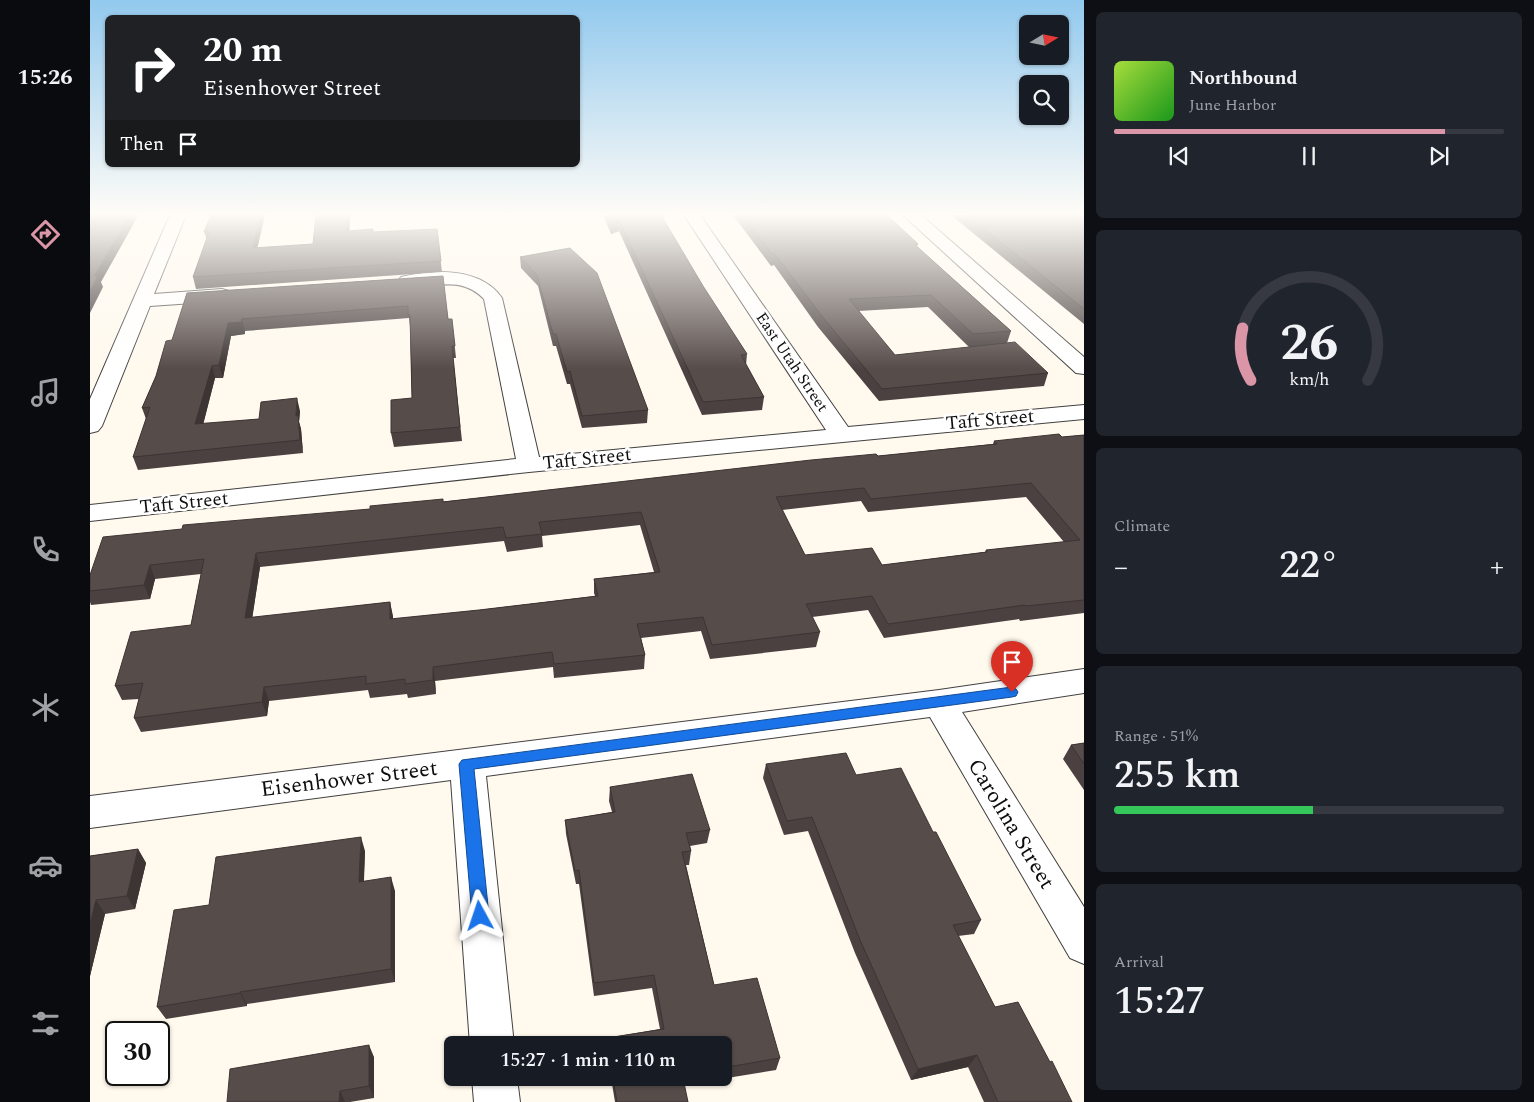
<!DOCTYPE html>
<html lang="en">
<head>
<meta charset="utf-8">
<style>
  :root { --surface:#171b24; --page:#20242c; --text:#f1f3f6; --muted:#9ea1a6; --line:#363941; --accent:#da96a7 }
  body { margin:0; font-family:Spectral,serif; background:var(--page); color:var(--text); height:100vh; display:flex; flex-direction:column; font-size:19px; white-space:nowrap }
  * { box-sizing:border-box; margin:0 }
  p { font-size:16px; color:var(--muted) }
  .icon { flex:none; width:28px; height:28px; fill:none; stroke:currentColor; stroke-width:2; stroke-linecap:round; stroke-linejoin:round }
  .map { position:relative; flex:1; overflow:hidden }
  .sheet { display:flex; flex-direction:column; gap:12px; padding:12px; background:#0d0f14; width:450px }
  .sheet>* { flex:none }
  .top-card { position:absolute; left:15px; top:15px; width:475px; height:152px; border-radius:8px; box-shadow:0 1px 4px #0004; background:#202124; color:#fff; overflow:hidden }
  .needle { width:32px; rotate:80deg }
  .tools { position:absolute; left:929px; top:15px; display:grid; gap:10px }
  .tools a { display:grid; place-items:center; width:50px; height:50px; border-radius:8px; background:var(--surface); box-shadow:0 1px 4px #0004; font-size:25px }
  .speed { position:absolute; left:15px; top:1021px; display:flex; gap:10px; font-size:25px; font-weight:700; text-align:center }
  .speed>* { display:grid; place-content:center; width:65px; height:65px; border-radius:50%; background:var(--surface); box-shadow:0 1px 4px #0004; line-height:1 }
  .speed .limit { border:2px solid #111; border-radius:8px; background:#fff; color:#111 }
  .pin { position:absolute; display:grid; place-items:center; width:42px; height:42px; color:#fff; margin:-51px -21px; border-radius:50% 50% 50% 0; rotate:-45deg; box-shadow:0 0 5px #0007 }
  .pin .icon { rotate:45deg }
  .me { position:absolute; width:55px; margin:-28px; rotate:355deg; stroke-linejoin:round; filter:drop-shadow(0 0 4px #0008) }
  .turn { display:flex; align-items:center; gap:18px; height:105px; padding:0 15px; font-size:22px }
  .turn .icon { width:65px; height:65px; stroke-width:2.5 }
  .turn b { display:block; font-size:35px; line-height:42px }
  .then { display:flex; align-items:center; height:48px; padding:0 15px; background:#0003; gap:10px; font-size:19px }
  .big { font-size:38px; font-weight:600; line-height:1.1 }
  .sheet .tile { flex:1; display:flex; flex-direction:column; justify-content:center; gap:8px; min-width:0; padding:0 18px; border-radius:8px; background:var(--page) }
  .sheet .dial { align-items:center; gap:0 }
  .dial svg { height:130px; overflow:visible; fill:none; stroke:var(--line); stroke-width:7; stroke-linecap:round; text-anchor:middle }
  .dial text { fill:var(--text); stroke:none }
  .song { display:flex; align-items:center; gap:15px }
  .cover { width:60px; height:60px; border-radius:8px; background:linear-gradient(135deg,hsl(80 70% 55%),hsl(120 70% 35%)) }
  .played { height:5px; border-radius:2px; background:linear-gradient(90deg,var(--accent) 85%,var(--line) 85%) }
  .keys { display:flex; justify-content:space-around; direction:ltr }
  .heat { display:flex; justify-content:space-between; align-items:center; font-size:28px; direction:ltr }
  .charge { height:8px; border-radius:4px; background:linear-gradient(90deg,#34c759 51%,var(--line) 0) }
  .trip { position:absolute; left:354px; top:1036px; width:288px; height:50px; border-radius:8px; background:var(--surface); box-shadow:0 1px 4px #0004; font-weight:600; line-height:50px; text-align:center }
  main { display:flex; flex:1; min-height:0 }
  .tabs { display:flex; flex-direction:column; width:90px; justify-content:space-around; align-items:center; background:#090b0e; color:var(--muted) }
  .tabs .icon { width:35px; height:35px }
  .tabs .active { color:var(--accent) }
  .tabs b { font-size:22px; color:var(--text) }
  .map>svg:first-child { display:block }
  .lines { fill:none; stroke-linecap:round; stroke-linejoin:round }
  .minor-casing { stroke:#404040; stroke-width:2 }
  .minor { fill:#fff; fill-rule:evenodd }
  .wall { fill:#4a4140; fill-rule:evenodd }
  .shaded-wall { fill:#3c3534 }
  .building { fill:#564c4a; stroke:#3c3534; fill-rule:evenodd }
  .route { fill:#1a73e8; stroke:#114b97 }
  .labels { text-anchor:middle; dominant-baseline:central; stroke-width:5; stroke-linejoin:round; paint-order:stroke }
  .far-street-label { font-size:16px; fill:#0d0d0d; stroke:#fff }
  .street-label { font-size:19px; fill:#0d0d0d; stroke:#fff }
  .near-street-label { font-size:22px; fill:#0d0d0d; stroke:#fff }
</style>
</head>
<body>
<main>
<nav class="tabs">
<b>15:26</b>
<svg class="icon active" aria-label="directions" viewBox="0 0 24 24"><path d="M12 3l9 9-9 9-9-9zM9 14v-3h6M13 9l2 2-2 2"/></svg>
<svg class="icon" aria-label="music" viewBox="0 0 24 24"><path d="M9 18V5l10-2v13"/><circle cx="6" cy="18" r="3"/><circle cx="16" cy="16" r="3"/></svg>
<svg class="icon" aria-label="phone" viewBox="0 0 24 24"><path d="M5 4h4l2 5-3 2q2 4 5 5l2-3 5 2v4C11 20 4 13 5 4z"/></svg>
<svg class="icon" aria-label="climate" viewBox="0 0 24 24"><path d="M12 3v18M4 7l16 10M4 17L20 7"/></svg>
<svg class="icon" aria-label="car" viewBox="0 0 24 24"><path d="M5 17H2v-5l4-1 3-4h7l3 4 3 1v5h-3M9 17h6M6 11h13"/><circle cx="7" cy="17" r="2"/><circle cx="17" cy="17" r="2"/></svg>
<svg class="icon" aria-label="filters" viewBox="0 0 24 24"><path d="M4 7h16M4 17h16"/><circle cx="9" cy="7" r="2"/><circle cx="15" cy="17" r="2"/></svg>
</nav>
<div class="map">
<svg width="994" height="1102" viewBox="0 0 994 1102">
  <rect width="100%" height="100%" fill="#fff9ee"/>
  <g class="lines">
    <!-- minor casing -->
    <g class="minor-casing">
      <path id="minor" d="M80 215H96L64 294 132 289 139 291 141 295 139 299 132 301 60 306 12 426 8 431 0 433V399Z
        M594 215H610L758 427 994 405V419L439 472 0 521V505L426 459 394 299C367 272 341 292 311 285L308 281 311 277C343 269 391 267 412 298L449 457 736 430Z
        M813 215H831L994 357V374L986 373Z
        M994 669V693L872 712 994 907V964L980 958 840 717 396 776 424 1045H380L361 780 0 828V796L849 690Z
        M382 1078H427L430 1102H384Z"/>
    </g>
    <!-- minor -->
    <use href="#minor" class="minor"/>
  </g>
  <!-- wall -->
  <path class="wall" d="M121 215 168 248 223 244 260 215 259 231 284 232 347 229 352 272 106 289 103 277 117 240 114 232Z
    M513 215H571L613 286 657 354 656 365 674 397 672 410 612 415 529 231 521 234Z
    M643 215H797L828 244 827 246 921 331 917 343 958 373 954 386 789 401 728 327 684 265 681 266ZM838 307 879 347 805 355 768 311Z
    M861 215H994V324Z
    M480 248 558 410 557 423 492 428 480 384H477L466 346H463L448 286 431 268 430 257Z
    M353 276 358 319H362L366 358H363L372 441 304 447 301 433 322 398 320 327 319 318 155 331V334L141 336 133 378H125L113 424 169 419 210 411 209 422 211 429 213 453 48 470 43 457 56 419 52 408 82 340 97 293Z
    M994 435V613L930 621 929 619 794 638 778 610 722 617 730 632 726 647 620 659 611 631 551 638 555 655 554 669 464 678 463 667 345 681 346 694 318 698 317 694 280 698 278 690 179 701 177 716 51 732 44 718 49 699 32 700 25 686 101 625 111 574 65 579 60 599 1 605 0 602V575L92 529 788 456 903 444 904 441 972 437ZM936 497 974 542 896 550 895 552 792 565 715 555 692 510 771 501 778 512ZM550 525 564 572 504 579V593L505 596 389 610 303 619 300 602 162 618 170 567 414 541 417 552 453 547 452 536Z
    M994 743V790L973 759 981 745Z
    M676 764 766 775 843 832 891 920 884 934 868 936 905 1007 982 1102H894L878 1067 821 1080 765 953 718 831 694 835 673 778Z
    M520 787 620 830 617 843 600 846 601 851 599 865H596L624 985 690 1058 686 1070 594 1085 598 1102H525L521 1078H632V1045H517V1038L570 1029 562 988 504 996 489 884H486L476 834 475 820 522 812 519 801Z
    M48 849 56 863 45 909 15 914 0 976V856Z
    M275 851 274 881 305 891V982L157 1004V1006L76 1019 67 1007 119 905Z
    M284 1057V1098L260 1102H137Z"/>
  <!-- shaded-wall -->
  <path class="shaded-wall" d="M40 215H48L43 225 11 282 13 287 0 313V292L4 276Z
    M170 215H175L165 259 163 248Z
    M258 215H260L259 242 257 231Z
    M529 220V231L521 234V223Z
    M152 319 155 331V334L141 336 133 378 129 365 138 323Z
    M122 366 125 378 110 437 105 424Z
    M207 398 210 411 209 422 211 429 213 453 206 416Z
    M166 553 170 567 160 633 155 618Z
    M60 565 65 579 60 599 54 585Z
    M300 602 303 616V633L300 619Z
    M343 667 345 681 346 694 343 680Z
    M174 687 179 701 177 716 172 702Z
    M271 837 275 851 273 895 269 882Z
    M48 849 56 863 45 909 37 896Z
    M301 877 305 891V982L301 969Z
    M6 900 15 914 0 976V925Z
    M150 992 157 1004V1006L150 993Z
    M279 1045 284 1057V1098L279 1086Z
    M887 1055 878 1067 821 1080 828 1069Z
    M250 1091 255 1102H249Z"/>
  <!-- building -->
  <path class="building" d="M0 215H40L4 276 8 275 0 293Z
    M121 215H170L163 248 223 244 226 215H258L257 231 283 229V232L347 229 351 261 103 277 119 232H114Z
    M518 215H571L613 286 657 354 651 355 674 397 613 402 529 220 521 223Z
    M652 215H797L828 244 825 245 921 331 883 334 841 295 759 299 805 355 925 342 958 373 792 389 731 315 685 254H682Z
    M877 215H994V309Z
    M480 248 507 273 558 410 492 416 480 371 477 372 466 334H463L447 275 430 257Z
    M353 276 358 319H362L365 346H362L370 427 301 433V400L322 398 320 315H318V306L152 319 151 322 138 323 129 365 122 366 105 424 169 419 171 402 207 398 206 416 208 415 210 440 43 457 60 407 52 408 66 376 76 341 82 340 97 293Z
    M969 434 972 437 994 435V600L936 606 935 605 798 624 782 596 716 604 730 632 622 645 613 617 547 624 555 655 464 664 462 652 343 667V680L315 684V679L276 684V676L174 687 172 702 44 718 53 683 25 686 41 632 101 625 114 559 60 565 54 585 0 591V575L13 537 92 529 93 525 280 509V506L353 499V502L721 460 786 454 788 456 907 444 904 441ZM941 483 990 540 896 550 897 552 792 565 782 548 715 555 686 497 774 488 781 499ZM551 512 570 572 504 579 508 596 389 610 300 619V602L155 618 166 553 413 527 416 538 452 534 449 522Z
    M994 743V764L981 745Z
    M756 753 766 775 811 768 843 832H846L891 920 863 925 905 1007 928 1002 960 1062 962 1061 982 1102H908L887 1055 828 1069 770 940 722 817 697 821 676 764Z
    M602 774 620 830 596 833 601 851 592 852 624 985 667 978 690 1058 632 1068V1045H518L517 1038 574 1029 564 975 504 983 489 870 485 871 475 820 525 812 520 787Z
    M271 837 269 882 301 877V969L150 992V993L67 1007 84 910 119 905 126 857Z
    M48 849 37 896 6 900 0 925V856Z
    M279 1045V1086L250 1091 249 1102H137L140 1069Z
    M523 1078H593L598 1102H527Z"/>
  <!-- sky -->
  <linearGradient id="sky" x2="0" y2="1"><stop stop-color="#92c9ee"/><stop offset="0.58" stop-color="#fffcf7"/><stop offset="1" stop-color="#fffcf7" stop-opacity="0"/></linearGradient>
  <rect width="994" height="369" fill="url(#sky)"/>
  <!-- route -->
  <path class="route" d="M922 687 926 689 928 692 926 696 922 697 384 769 399 916 396 921 390 923 385 921 382 916 369 764 372 760Z"/>
  <g class="labels">
    <!-- far-street labels -->
    <g class="far-street-label">
      <text transform="translate(702 362) rotate(56)">East Utah Street</text>
    </g>
    <!-- street labels -->
    <g class="street-label">
      <text transform="translate(900 420) rotate(-5)">Taft Street</text>
      <text transform="translate(497 459) rotate(-6)">Taft Street</text>
      <text transform="translate(94 503) rotate(-6)">Taft Street</text>
    </g>
    <!-- near-street labels -->
    <g class="near-street-label">
      <text transform="translate(259 779) rotate(-7)">Eisenhower Street</text>
      <text transform="translate(921 824) rotate(59)">Carolina Street</text>
    </g>
  </g>
</svg>
<div class="tools">
<a><svg class="needle" viewBox="-14 -14 28 28"><path d="M0-13l5 13h-10z" fill="#e53935"/><path d="M0 13l5-13h-10z" fill="#9ea1a6"/></svg></a>
<a><svg class="icon" aria-label="search" viewBox="0 0 24 24"><circle cx="10" cy="10" r="6"/><path d="M15 15l6 6"/></svg></a>
</div>
<div class="speed"><div class="limit">30</div></div>
<div class="pin" style="left:922px;top:692px;background:#d93025"><svg class="icon" aria-label="arrive" viewBox="0 0 24 24"><path d="M6 21V4h12l-3 4 3 4H6"/></svg></div>
<svg class="me" style="left:390px;top:916px" viewBox="-20 -20 40 40"><path d="M0-17L14 15 0 8-14 15z" fill="#1a73e8" stroke="#fff" stroke-width="4"/></svg>
<div class="trip">15:27 · 1 min · 110 m</div>
<div class="top-card">
<div class="turn"><svg class="icon" aria-label="right" viewBox="0 0 24 24"><path d="M7 20v-9h11M14 6l5 5-5 5"/></svg><div><b>20 m</b>Eisenhower Street</div></div>
<div class="then">Then<svg class="icon" aria-label="arrive" viewBox="0 0 24 24"><path d="M6 21V4h12l-3 4 3 4H6"/></svg></div>
</div>
</div>
<section class="sheet">
<div class="tile">
<div class="song"><i class="cover"></i><div><b>Northbound</b><p>June Harbor</p></div></div>
<div class="played"></div>
<div class="keys"><svg class="icon" aria-label="previous" viewBox="0 0 24 24"><path d="M18 5L8 12l10 7zM5 5v14"/></svg><svg class="icon" aria-label="pause" viewBox="0 0 24 24"><path d="M8 5v14M16 5v14"/></svg><svg class="icon" aria-label="next" viewBox="0 0 24 24"><path d="M6 5l10 7-10 7zM19 5v14"/></svg></div>
</div>
<div class="tile dial"><svg viewBox="0 0 100 80">
<path d="M14 69A42 42 0 1 1 86 69"/>
<path d="M14 69A42 42 0 0 1 9 37" stroke="#da96a7"/>
<text x="50" y="56" font-size="32" font-weight="700">26</text>
<text x="50" y="72" font-size="11">km/h</text>
</svg></div>
<div class="tile"><p>Climate</p>
<div class="heat"><a>−</a><b class="big">22°</b><a>+</a></div>
</div>
<div class="tile"><p>Range · 51%</p><b class="big">255 km</b><div class="charge"></div></div>
<div class="tile"><p>Arrival</p><b class="big">15:27</b></div>
</section>
</main>
</body>
</html>
